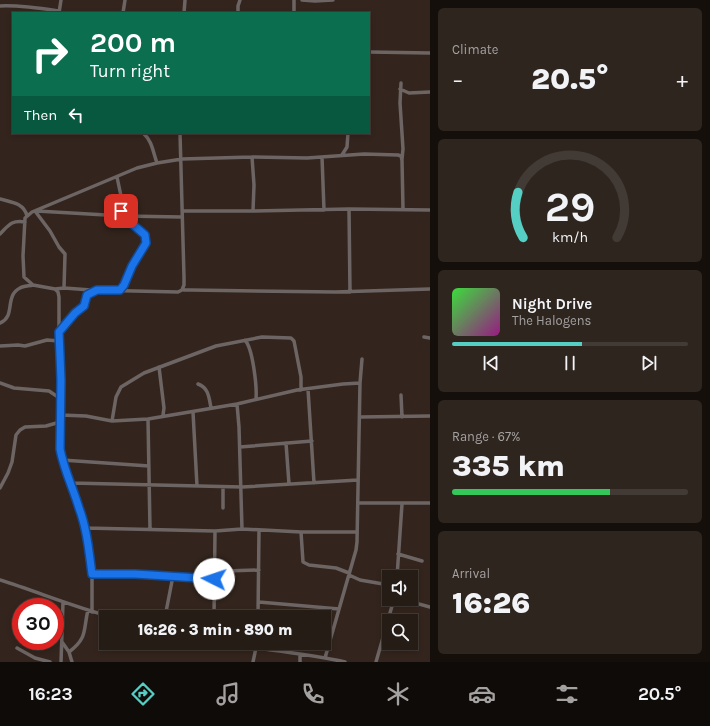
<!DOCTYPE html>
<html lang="en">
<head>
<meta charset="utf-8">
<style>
  :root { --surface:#261c16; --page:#2e251f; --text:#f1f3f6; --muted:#a4a1a1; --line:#423a35; --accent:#55cec4 }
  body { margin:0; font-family:Karla,sans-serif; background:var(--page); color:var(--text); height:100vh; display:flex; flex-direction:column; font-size:15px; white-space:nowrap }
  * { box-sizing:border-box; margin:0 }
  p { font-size:13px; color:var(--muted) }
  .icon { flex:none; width:22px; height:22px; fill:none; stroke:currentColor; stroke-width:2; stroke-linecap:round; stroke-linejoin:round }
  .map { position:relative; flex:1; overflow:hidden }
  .details { display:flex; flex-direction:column; gap:8px; padding:8px; background:#150f0c; width:280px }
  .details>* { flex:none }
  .banner { position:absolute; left:12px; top:12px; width:358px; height:122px; border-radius:0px; box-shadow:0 2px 6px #0003,0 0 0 1px var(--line); background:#0b6e4f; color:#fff; overflow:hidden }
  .buttons { position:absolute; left:382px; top:570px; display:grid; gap:8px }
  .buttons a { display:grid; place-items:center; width:36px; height:36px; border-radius:0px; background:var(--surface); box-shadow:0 2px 6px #0003,0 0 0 1px var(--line); font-size:20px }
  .speed { position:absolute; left:12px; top:598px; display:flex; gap:8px; font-size:20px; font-weight:700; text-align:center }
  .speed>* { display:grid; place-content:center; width:52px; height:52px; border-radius:50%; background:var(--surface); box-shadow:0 2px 6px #0003,0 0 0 1px var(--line); line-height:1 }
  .speed .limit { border:6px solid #d22; background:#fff; color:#111 }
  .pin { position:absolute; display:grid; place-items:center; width:34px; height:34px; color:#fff; margin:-17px; border-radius:8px; box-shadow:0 2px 6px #0006 }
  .me { position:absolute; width:44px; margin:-22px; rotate:274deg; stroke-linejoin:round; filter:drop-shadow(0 0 3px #0008) }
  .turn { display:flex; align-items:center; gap:14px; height:84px; padding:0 12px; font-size:18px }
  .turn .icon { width:52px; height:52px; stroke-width:2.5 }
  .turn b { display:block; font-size:28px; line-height:34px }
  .then { display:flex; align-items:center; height:38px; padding:0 12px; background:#0003; gap:8px; font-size:15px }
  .big { font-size:30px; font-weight:800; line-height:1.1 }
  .details .widget { flex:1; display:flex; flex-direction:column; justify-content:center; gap:6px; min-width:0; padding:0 14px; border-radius:6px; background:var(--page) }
  .details .dial { align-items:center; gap:0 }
  .dial svg { height:104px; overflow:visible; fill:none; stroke:var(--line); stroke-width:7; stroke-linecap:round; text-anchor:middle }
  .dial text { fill:var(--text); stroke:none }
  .song { display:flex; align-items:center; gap:12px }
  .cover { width:48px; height:48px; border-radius:6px; background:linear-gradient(135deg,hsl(120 70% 55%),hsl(310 70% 35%)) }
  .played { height:4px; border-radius:2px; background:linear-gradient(90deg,var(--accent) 55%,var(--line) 55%) }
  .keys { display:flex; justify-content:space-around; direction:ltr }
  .heat { display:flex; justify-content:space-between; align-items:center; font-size:22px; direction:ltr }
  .charge { height:6px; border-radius:3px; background:linear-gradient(90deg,#34c759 67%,var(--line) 0) }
  .trip { position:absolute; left:99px; top:610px; width:232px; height:40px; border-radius:0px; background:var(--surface); box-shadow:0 2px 6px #0003,0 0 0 1px var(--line); font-weight:800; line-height:40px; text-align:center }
  .tabs { display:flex; height:64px; justify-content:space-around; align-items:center; background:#0f0b09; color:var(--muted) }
  .tabs .icon { width:28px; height:28px }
  .tabs .on { color:var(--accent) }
  .tabs b { font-size:18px; color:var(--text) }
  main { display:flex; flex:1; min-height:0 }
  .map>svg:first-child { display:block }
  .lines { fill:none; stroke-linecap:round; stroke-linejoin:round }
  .street { stroke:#6d6564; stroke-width:3.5 }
  .route-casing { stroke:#114b97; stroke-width:10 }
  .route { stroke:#1a73e8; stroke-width:7 }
</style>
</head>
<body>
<main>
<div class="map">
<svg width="430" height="662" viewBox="0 0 430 662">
  <rect width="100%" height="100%" fill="#33251d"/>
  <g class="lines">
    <!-- street -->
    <path class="street" d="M302 0 315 1 333 0
      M0 6C20 5 39 8 59 11
      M59 13 61 0
      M123 13 125 0
      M184 13 185 0
      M238 13V6L240 0
      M294 13V0
      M369 52 430 53
      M401 83 400 103 403 149 402 159
      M400 89 409 93 430 92
      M180 133 184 277V285L182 290 178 292 91 290 64 288 55 289 33 285 24 277 23 256 25 218 32 212 137 168 157 163 182 159 252 157 307 158 364 154 398 155 401 156 402 160 403 209
      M144 134C152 141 153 152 157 163
      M342 155 347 147 348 133
      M252 157 254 185 253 211
      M322 157 324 210
      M117 177 121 196V211L123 216 141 231 146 238V243L132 267 124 285 120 290
      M0 199C11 202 24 203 27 216
      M349 209 350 292
      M35 211 50 231 59 247 65 254 64 288
      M37 211 123 216 182 217
      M182 211H253L349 209 430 210
      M0 234C9 225 11 220 25 222
      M55 289 58 292 59 297V332L61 380 60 449 62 460 80 509 87 538 92 574V612
      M183 289 184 290H190L335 292 430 289
      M0 323C16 317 4 296 20 288 23 286 29 286 33 285
      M59 332 75 313 84 306 87 295 94 291
      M424 337 430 338
      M245 340C253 349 257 387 256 399
      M0 346 18 345 25 346 47 340 59 341
      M159 367 164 408 163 415
      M0 383 14 388 49 391 61 399
      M198 384C209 388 209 398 211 408
      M308 389 314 483
      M401 395 402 417
      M237 404 239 427 242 529
      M193 412 197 486
      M60 415 86 416 112 421 148 419 237 404 297 390 343 384 360 383
      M360 417 430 416
      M148 419 150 529
      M112 421 116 397 121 387 144 373 216 346 262 337 291 338 294 341 301 377V390
      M286 443 289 484
      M240 447 312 441
      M62 460 149 466
      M71 483 242 487 358 480
      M223 487V508
      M0 488 8 473 12 462 16 435 20 430 25 427 46 426 60 422
      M358 503H430
      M85 528 215 531 242 529 301 532H357
      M301 532 303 562 309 565 336 568 349 573
      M398 554 422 561
      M92 574H135L214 579
      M214 574 225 571 259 570
      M349 575 360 580 389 585
      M397 577 402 504
      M0 580C38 592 74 607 112 617
      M401 599 430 607
      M259 602 339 609
      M165 617 173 576
      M214 617 215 531
      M258 617 259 530
      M62 642 69 652 72 662
      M222 643C263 650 305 653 345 662
      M17 648 35 658 50 662
      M69 652C88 638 83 630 88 610
      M300 655V662
      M325 658 356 550 357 542 360 383 362 359
      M61 662 63 602
      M253 662 257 643
      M376 662 394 599"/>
  </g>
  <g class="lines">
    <!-- route casing -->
    <g class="route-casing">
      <path id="route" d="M121 211 123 216 145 235 146 243 132 266 124 285 120 290H97L87 295 84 306 75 313 59 332 61 380 60 449C64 470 73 488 79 508 87 529 89 552 92 574H135L214 579"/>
    </g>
    <!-- route -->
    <use href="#route" class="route"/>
  </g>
</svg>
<div class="buttons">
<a><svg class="icon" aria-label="sound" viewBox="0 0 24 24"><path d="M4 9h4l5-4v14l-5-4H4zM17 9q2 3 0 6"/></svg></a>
<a><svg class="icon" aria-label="search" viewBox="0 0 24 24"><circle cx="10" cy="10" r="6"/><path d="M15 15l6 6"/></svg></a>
</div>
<div class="speed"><div class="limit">30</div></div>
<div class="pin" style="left:121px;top:211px;background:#d93025"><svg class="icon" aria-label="arrive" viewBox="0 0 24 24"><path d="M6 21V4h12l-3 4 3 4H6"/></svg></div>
<svg class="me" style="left:214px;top:579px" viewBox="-20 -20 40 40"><circle r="19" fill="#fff"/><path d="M0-13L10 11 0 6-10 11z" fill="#1a73e8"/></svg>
<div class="trip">16:26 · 3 min · 890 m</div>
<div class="banner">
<div class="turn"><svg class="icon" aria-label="right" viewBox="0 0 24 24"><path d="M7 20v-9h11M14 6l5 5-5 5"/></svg><div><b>200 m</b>Turn right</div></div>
<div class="then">Then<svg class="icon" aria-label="left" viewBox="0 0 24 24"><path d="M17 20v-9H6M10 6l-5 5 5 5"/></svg></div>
</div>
</div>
<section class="details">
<div class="widget"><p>Climate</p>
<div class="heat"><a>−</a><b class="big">20.5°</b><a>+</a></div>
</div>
<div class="widget dial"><svg viewBox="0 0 100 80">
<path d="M14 69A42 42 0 1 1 86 69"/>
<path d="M14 69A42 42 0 0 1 10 34" stroke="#55cec4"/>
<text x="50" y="56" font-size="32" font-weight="700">29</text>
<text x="50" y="72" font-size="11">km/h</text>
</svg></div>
<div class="widget">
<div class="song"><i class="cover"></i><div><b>Night Drive</b><p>The Halogens</p></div></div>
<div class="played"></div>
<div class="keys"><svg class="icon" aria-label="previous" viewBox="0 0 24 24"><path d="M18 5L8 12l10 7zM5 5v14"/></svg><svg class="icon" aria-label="pause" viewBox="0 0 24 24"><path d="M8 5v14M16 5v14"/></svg><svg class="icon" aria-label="next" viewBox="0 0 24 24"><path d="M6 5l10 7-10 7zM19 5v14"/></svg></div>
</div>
<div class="widget"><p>Range · 67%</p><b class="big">335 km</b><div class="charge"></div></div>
<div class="widget"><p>Arrival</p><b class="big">16:26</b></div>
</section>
</main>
<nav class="tabs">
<b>16:23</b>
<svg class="icon on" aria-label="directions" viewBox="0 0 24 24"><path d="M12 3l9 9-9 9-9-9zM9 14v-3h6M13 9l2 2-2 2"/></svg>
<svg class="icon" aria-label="music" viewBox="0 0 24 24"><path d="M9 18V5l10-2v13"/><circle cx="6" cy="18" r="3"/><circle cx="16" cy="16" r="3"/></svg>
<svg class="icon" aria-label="phone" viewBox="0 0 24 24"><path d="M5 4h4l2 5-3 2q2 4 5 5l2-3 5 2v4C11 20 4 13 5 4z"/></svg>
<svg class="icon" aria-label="climate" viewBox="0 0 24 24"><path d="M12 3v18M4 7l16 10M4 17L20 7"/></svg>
<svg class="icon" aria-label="car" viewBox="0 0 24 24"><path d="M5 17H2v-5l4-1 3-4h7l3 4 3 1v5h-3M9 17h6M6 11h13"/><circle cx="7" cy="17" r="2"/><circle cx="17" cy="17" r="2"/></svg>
<svg class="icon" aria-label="filters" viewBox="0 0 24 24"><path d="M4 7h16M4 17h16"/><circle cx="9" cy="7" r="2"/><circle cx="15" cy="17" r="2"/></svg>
<b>20.5°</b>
</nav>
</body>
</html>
